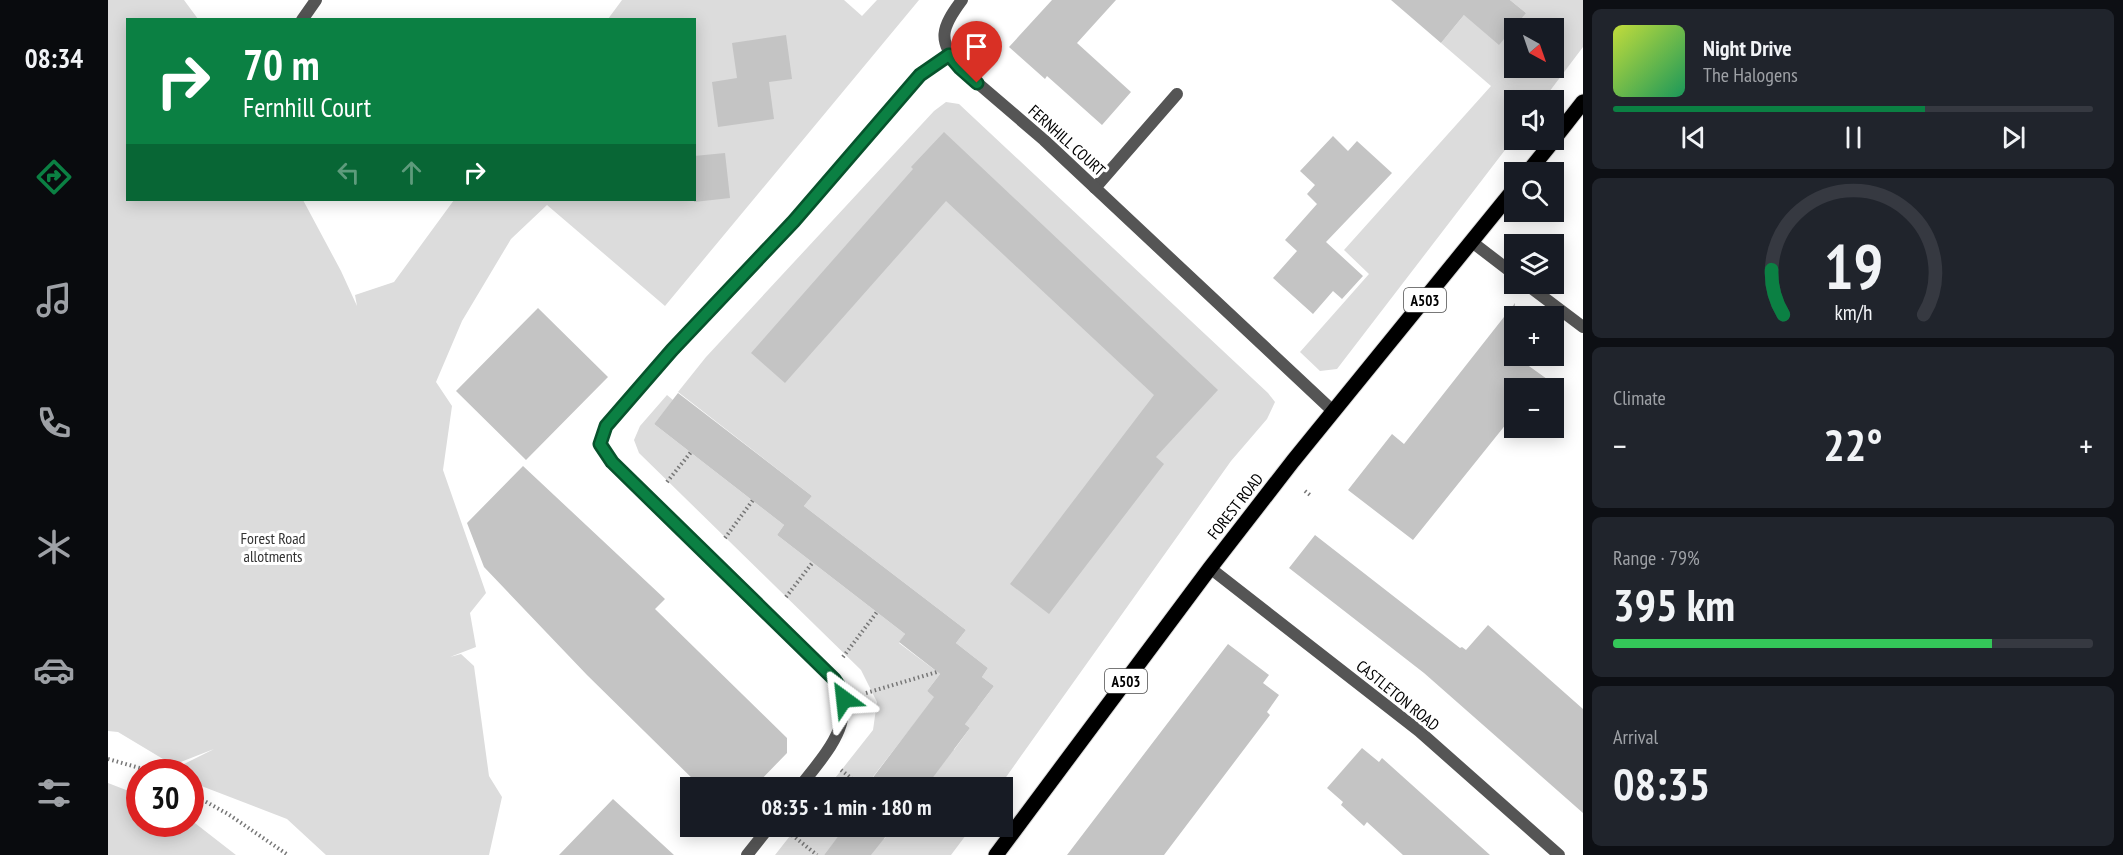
<!DOCTYPE html>
<html lang="en">
<head>
<meta charset="utf-8">
<style>
  :root { --surface:#171b24; --page:#20242c; --text:#f1f3f6; --muted:#9ea1a6; --line:#363941; --accent:#0b8043 }
  body { margin:0; font-family:"PT Sans Narrow",sans-serif; background:var(--page); color:var(--text); height:100vh; display:flex; flex-direction:column; font-size:22px; white-space:nowrap }
  * { box-sizing:border-box; margin:0 }
  p { font-size:20px; color:var(--muted) }
  .icon { flex:none; width:33px; height:33px; fill:none; stroke:currentColor; stroke-width:2; stroke-linecap:round; stroke-linejoin:round }
  .map { position:relative; flex:1; overflow:hidden }
  .sheet { display:flex; flex-direction:column; gap:9px; padding:9px; background:#0d0f14; width:540px }
  .sheet>* { flex:none }
  .hud { position:absolute; left:18px; top:18px; width:570px; height:183px; border-radius:0px; box-shadow:0 3px 15px #0003; background:#0b8043; color:#fff; overflow:hidden }
  .needle { width:39px; rotate:140deg }
  .fabs { position:absolute; left:1396px; top:18px; display:grid; gap:12px }
  .fabs a { display:grid; place-items:center; width:60px; height:60px; border-radius:0px; background:var(--surface); box-shadow:0 3px 15px #0003; font-size:30px }
  .speed { position:absolute; left:18px; top:759px; display:flex; gap:12px; font-size:30px; font-weight:700; text-align:center }
  .speed>* { display:grid; place-content:center; width:78px; height:78px; border-radius:50%; background:var(--surface); box-shadow:0 3px 15px #0003; line-height:1 }
  .speed .limit { border:9px solid #d22; background:#fff; color:#111 }
  .pin { position:absolute; display:grid; place-items:center; width:51px; height:51px; color:#fff; margin:-62px -26px; border-radius:50% 50% 50% 0; rotate:-45deg; box-shadow:0 0 6px #0007 }
  .pin .icon { rotate:45deg }
  .me { position:absolute; width:66px; margin:-33px; rotate:330deg; stroke-linejoin:round; filter:drop-shadow(0 0 4px #0008) }
  .turn { display:flex; align-items:center; gap:21px; height:126px; padding:0 18px; font-size:27px }
  .turn .icon { width:78px; height:78px; stroke-width:2.5 }
  .turn b { display:block; font-size:42px; line-height:51px }
  .lanes { display:flex; align-items:center; height:57px; padding:0 18px; background:#0003; justify-content:center; gap:30px; direction:ltr }
  .lanes .off { opacity:.35 }
  .big { font-size:45px; font-weight:600; line-height:1.1 }
  .sheet .tile { flex:1; display:flex; flex-direction:column; justify-content:center; gap:9px; min-width:0; padding:0 21px; border-radius:9px; background:var(--page) }
  .sheet .dial { align-items:center; gap:0 }
  .dial svg { height:156px; overflow:visible; fill:none; stroke:var(--line); stroke-width:7; stroke-linecap:round; text-anchor:middle }
  .dial text { fill:var(--text); stroke:none }
  .song { display:flex; align-items:center; gap:18px }
  .cover { width:72px; height:72px; border-radius:9px; background:linear-gradient(135deg,hsl(70 70% 55%),hsl(150 70% 35%)) }
  .played { height:6px; border-radius:3px; background:linear-gradient(90deg,var(--accent) 65%,var(--line) 65%) }
  .keys { display:flex; justify-content:space-around; direction:ltr }
  .heat { display:flex; justify-content:space-between; align-items:center; font-size:33px; direction:ltr }
  .charge { height:9px; border-radius:4px; background:linear-gradient(90deg,#34c759 79%,var(--line) 0) }
  .trip { position:absolute; left:572px; top:777px; width:333px; height:60px; border-radius:0px; background:var(--surface); box-shadow:0 3px 15px #0003; font-weight:600; line-height:60px; text-align:center }
  main { display:flex; flex:1; min-height:0 }
  .dock { display:flex; flex-direction:column; width:108px; justify-content:space-around; align-items:center; background:#090b0e; color:var(--muted) }
  .dock .icon { width:42px; height:42px }
  .dock .on { color:var(--accent) }
  .dock b { font-size:27px; color:var(--text) }
  .map>svg:first-child { display:block }
  .green { fill:#dcdcdc; fill-rule:evenodd }
  .building { fill:#c4c4c4 }
  .lines { fill:none; stroke-linecap:round; stroke-linejoin:round }
  .primary-casing { stroke:#dbdbdb; stroke-width:17 }
  .path { stroke:#777; stroke-width:4; stroke-dasharray:1.5 3; stroke-linecap:butt }
  .service { stroke:#555; stroke-width:12 }
  .minor { stroke:#555; stroke-width:12 }
  .primary { stroke:#000; stroke-width:15 }
  .route-casing { stroke:#07532c; stroke-width:15 }
  .route { stroke:#0b8043; stroke-width:10 }
  .labels { text-anchor:middle; dominant-baseline:central; stroke-width:6; stroke-linejoin:round; paint-order:stroke }
  .shield { fill:#fff; stroke:#4c4c4c; stroke-width:1.5 }
  .shield-label { font-size:15px; font-weight:bold; fill:#000 }
  .street-label { font-size:16px; fill:#000; stroke:#fff }
  .park-label { font-size:16px; fill:#333; stroke:#fff }
</style>
</head>
<body>
<main>
<nav class="dock">
<b>08:34</b>
<svg class="icon on" aria-label="directions" viewBox="0 0 24 24"><path d="M12 3l9 9-9 9-9-9zM9 14v-3h6M13 9l2 2-2 2"/></svg>
<svg class="icon" aria-label="music" viewBox="0 0 24 24"><path d="M9 18V5l10-2v13"/><circle cx="6" cy="18" r="3"/><circle cx="16" cy="16" r="3"/></svg>
<svg class="icon" aria-label="phone" viewBox="0 0 24 24"><path d="M5 4h4l2 5-3 2q2 4 5 5l2-3 5 2v4C11 20 4 13 5 4z"/></svg>
<svg class="icon" aria-label="climate" viewBox="0 0 24 24"><path d="M12 3v18M4 7l16 10M4 17L20 7"/></svg>
<svg class="icon" aria-label="car" viewBox="0 0 24 24"><path d="M5 17H2v-5l4-1 3-4h7l3 4 3 1v5h-3M9 17h6M6 11h13"/><circle cx="7" cy="17" r="2"/><circle cx="17" cy="17" r="2"/></svg>
<svg class="icon" aria-label="filters" viewBox="0 0 24 24"><path d="M4 7h16M4 17h16"/><circle cx="9" cy="7" r="2"/><circle cx="15" cy="17" r="2"/></svg>
</nav>
<div class="map">
<svg width="1475" height="855" viewBox="0 0 1475 855">
  <rect width="100%" height="100%" fill="#fff"/>
  <!-- green -->
  <path class="green" d="M0 0H76L90 19 20 20V200H195L233 271 249 306 247 295 286 282 346 200H586V20L500 19 514 0H736L754 16 769 0H811L557 306 439 205 403 239 354 321 328 382 344 406 335 470 378 593 362 613 368 647 342 657 353 654 366 666 381 776 394 797 381 855H218L179 819 83 782 82 772H59L54 771 72 766 106 749 65 765 10 732 0 731Z
    M1402 0H1475V47L1435 100H1407V137L1229 369 1212 371 1192 352 1261 274 1236 250 1383 86 1333 43 1356 15 1418 13ZM1407 28H1446V68H1407Z
    M838 102 851 104 1160 393 1167 402 1159 419 1123 461 891 787 806 788 833 740 846 750 862 728 850 718 870 707 886 686 874 677 880 668 848 643 858 630 696 506 704 496 570 392 598 357 826 111Z
    M559 395 565 400 546 424 676 525 669 535 797 634 791 643 832 674 819 691 827 697 757 787H720L765 730 769 702 753 670 531 453 526 440 532 426Z
    M0 783 31 795 32 824H82L83 820 128 855H0Z
    M689 827H738L716 855H667Z
    M786 827H864L843 855H761L763 830 776 839Z"/>
  <!-- building -->
  <path class="building" d="M944 0H1008L969 43 1023 92 994 125 939 76 937 79 901 47Z
    M1283 0H1402L1418 13 1391 45 1356 15 1333 43Z
    M678 35 684 79 661 82 666 119 610 127 604 82 629 78 624 43Z
    M836 132 1110 390 1048 457 1056 464 941 614 902 584 1046 395 838 201 677 383 643 353 805 169 803 167Z
    M1225 136 1240 151 1249 141 1284 173 1218 242 1255 276 1234 299 1225 291 1205 314 1165 278 1189 251 1177 240 1209 204 1199 194 1207 185 1192 171Z
    M617 153 622 198 586 202V156Z
    M1407 303V356L1446 384V388H1407V413L1305 540 1240 490 1284 434 1296 444Z
    M430 308 500 377 418 460 348 391Z
    M570 393 704 496 696 506 858 630 848 643 880 668 874 677 886 686 857 724 862 728 817 788H757L826 697 819 691 832 674 791 642 797 634 669 535 676 525 546 424Z
    M415 466 557 599 547 609 679 738V753L645 788H594L479 675 376 567 359 523Z
    M1207 535 1352 648 1354 647 1358 650 1380 625 1475 709V813L1316 673 1181 568Z
    M1120 644 1161 675 1155 683 1171 695 1159 712 1162 715 1056 855H959Z
    M1254 748 1271 762 1274 758 1382 855H1295L1259 822 1256 826 1233 805 1235 802 1219 788Z
    M505 799 566 855H451Z
    M738 826H786L763 855H716Z"/>
  <g class="lines">
    <!-- primary casing -->
    <g class="primary-casing">
      <path id="primary" d="M1446 139 1475 102
        M1420 172 1446 140
        M888 855 1102 568 1185 461 1407 188"/>
    </g>
    <!-- path -->
    <path class="path" d="M559 482 583 452
      M1197 491 1202 495
      M617 538 645 500
      M678 597 705 562
      M735 657 769 612
      M758 693 829 672
      M0 759 46 772
      M733 770 756 788
      M82 793 120 814 180 855
      M684 835 709 855"/>
    <!-- service -->
    <path class="service" d="M987 188 1069 94"/>
    <!-- minor -->
    <path class="minor" d="M854 0C833 28 829 40 852 68L936 140 1226 412
      M194 20 208 0
      M1364 242 1407 275
      M1418 284 1475 327
      M1102 568 1311 731 1451 855
      M691 788C715 756 753 720 726 679L504 462 493 444 498 426 564 350 685 221 812 75 841 55
      M639 855 662 826"/>
    <!-- primary -->
    <use href="#primary" class="primary"/>
  </g>
  <g class="lines">
    <!-- route casing -->
    <g class="route-casing">
      <path id="route" d="M736 699 733 689 726 679 504 462 492 444 498 426 564 350 686 221 812 75 841 55 852 68 869 83"/>
    </g>
    <!-- route -->
    <use href="#route" class="route"/>
  </g>
  <g class="labels">
    <!-- shield labels -->
    <g class="shield">
      <rect x="1296" y="288" width="42" height="24" rx="4.5"/>
      <rect x="997" y="669" width="42" height="24" rx="4.5"/>
    </g>
    <g class="shield-label">
      <text x="1317" y="300">A503</text>
      <text x="1018" y="681">A503</text>
    </g>
    <!-- street labels -->
    <g class="street-label">
      <text transform="translate(959 140) rotate(42)">FERNHILL COURT</text>
      <text transform="translate(1127 506) rotate(-52)">FOREST ROAD</text>
      <text transform="translate(1290 695) rotate(39)">CASTLETON ROAD</text>
    </g>
    <!-- park labels -->
    <g class="park-label">
      <text x="165" y="538">Forest Road<tspan x="165" dy="18">allotments</tspan></text>
    </g>
  </g>
</svg>
<div class="fabs">
<a><svg class="needle" viewBox="-14 -14 28 28"><path d="M0-13l5 13h-10z" fill="#e53935"/><path d="M0 13l5-13h-10z" fill="#9ea1a6"/></svg></a>
<a><svg class="icon" aria-label="sound" viewBox="0 0 24 24"><path d="M4 9h4l5-4v14l-5-4H4zM17 9q2 3 0 6"/></svg></a>
<a><svg class="icon" aria-label="search" viewBox="0 0 24 24"><circle cx="10" cy="10" r="6"/><path d="M15 15l6 6"/></svg></a>
<a><svg class="icon" aria-label="layers" viewBox="0 0 24 24"><path d="M12 4l9 5-9 5-9-5zM3 14l9 5 9-5"/></svg></a>
<a>+</a>
<a>−</a>
</div>
<div class="speed"><div class="limit">30</div></div>
<div class="pin" style="left:869px;top:83px;background:#d93025"><svg class="icon" aria-label="arrive" viewBox="0 0 24 24"><path d="M6 21V4h12l-3 4 3 4H6"/></svg></div>
<svg class="me" style="left:736px;top:699px" viewBox="-20 -20 40 40"><path d="M0-17L14 15 0 8-14 15z" fill="#0b8043" stroke="#fff" stroke-width="4"/></svg>
<div class="trip">08:35 · 1 min · 180 m</div>
<div class="hud">
<div class="turn"><svg class="icon" aria-label="right" viewBox="0 0 24 24"><path d="M7 20v-9h11M14 6l5 5-5 5"/></svg><div><b>70 m</b>Fernhill Court</div></div>
<div class="lanes"><svg class="icon off" aria-label="left" viewBox="0 0 24 24"><path d="M17 20v-9H6M10 6l-5 5 5 5"/></svg><svg class="icon off" aria-label="ahead" viewBox="0 0 24 24"><path d="M12 20V5M6 11l6-6 6 6"/></svg><svg class="icon" aria-label="right" viewBox="0 0 24 24"><path d="M7 20v-9h11M14 6l5 5-5 5"/></svg></div>
</div>
</div>
<section class="sheet">
<div class="tile">
<div class="song"><i class="cover"></i><div><b>Night Drive</b><p>The Halogens</p></div></div>
<div class="played"></div>
<div class="keys"><svg class="icon" aria-label="previous" viewBox="0 0 24 24"><path d="M18 5L8 12l10 7zM5 5v14"/></svg><svg class="icon" aria-label="pause" viewBox="0 0 24 24"><path d="M8 5v14M16 5v14"/></svg><svg class="icon" aria-label="next" viewBox="0 0 24 24"><path d="M6 5l10 7-10 7zM19 5v14"/></svg></div>
</div>
<div class="tile dial"><svg viewBox="0 0 100 80">
<path d="M14 69A42 42 0 1 1 86 69"/>
<path d="M14 69A42 42 0 0 1 8 46" stroke="#0b8043"/>
<text x="50" y="56" font-size="32" font-weight="700">19</text>
<text x="50" y="72" font-size="11">km/h</text>
</svg></div>
<div class="tile"><p>Climate</p>
<div class="heat"><a>−</a><b class="big">22°</b><a>+</a></div>
</div>
<div class="tile"><p>Range · 79%</p><b class="big">395 km</b><div class="charge"></div></div>
<div class="tile"><p>Arrival</p><b class="big">08:35</b></div>
</section>
</main>
</body>
</html>
